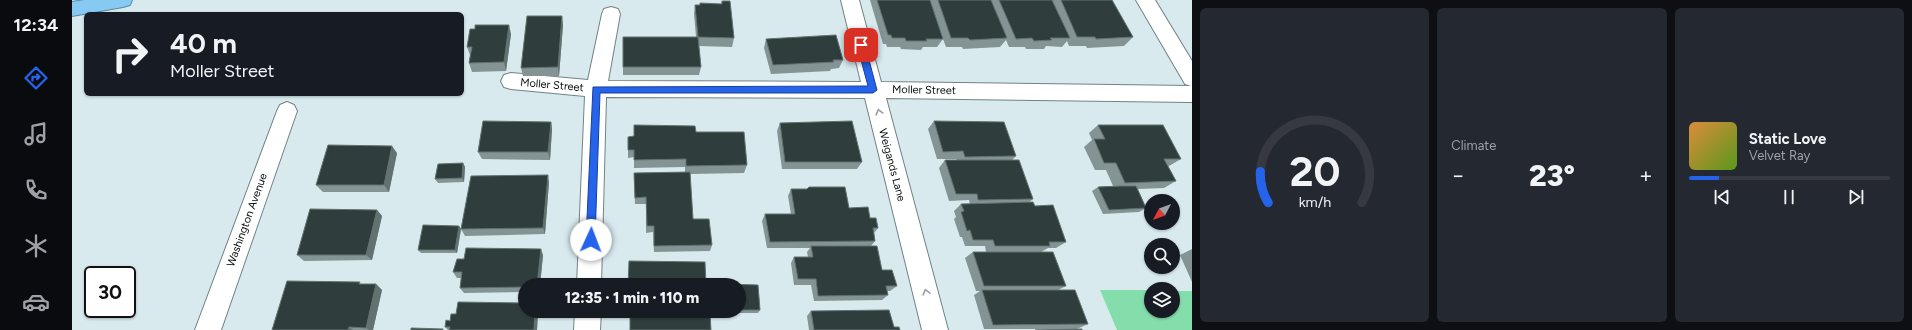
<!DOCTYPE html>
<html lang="en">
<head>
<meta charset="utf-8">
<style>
  :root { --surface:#171b24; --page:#242831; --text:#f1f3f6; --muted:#9ea1a6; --line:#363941; --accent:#2563eb }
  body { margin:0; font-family:Figtree,sans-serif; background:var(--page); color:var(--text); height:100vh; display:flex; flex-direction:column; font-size:15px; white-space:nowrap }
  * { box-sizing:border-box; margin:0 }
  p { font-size:13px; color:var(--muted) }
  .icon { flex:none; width:22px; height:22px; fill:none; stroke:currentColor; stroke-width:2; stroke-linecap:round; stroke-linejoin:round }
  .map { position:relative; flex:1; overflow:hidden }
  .side { display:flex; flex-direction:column; gap:8px; padding:8px; background:#0d0f14; width:720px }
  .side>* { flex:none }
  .top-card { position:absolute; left:12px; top:12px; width:380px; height:84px; border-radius:6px; box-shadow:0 1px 3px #0004; background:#171b24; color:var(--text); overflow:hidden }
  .needle { width:26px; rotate:229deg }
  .fabs { position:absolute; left:1072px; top:194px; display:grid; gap:8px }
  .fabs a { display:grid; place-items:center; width:36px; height:36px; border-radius:50%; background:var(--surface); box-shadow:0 1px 3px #0004; font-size:20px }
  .speed { position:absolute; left:12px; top:266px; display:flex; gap:8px; font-size:20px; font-weight:700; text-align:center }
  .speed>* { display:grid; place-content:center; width:52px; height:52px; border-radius:50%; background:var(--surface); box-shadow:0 1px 3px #0004; line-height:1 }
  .speed .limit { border:2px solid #111; border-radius:6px; background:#fff; color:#111 }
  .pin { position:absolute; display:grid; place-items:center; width:34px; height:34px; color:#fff; margin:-17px; border-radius:8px; box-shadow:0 2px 6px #0006 }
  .me { position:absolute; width:44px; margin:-22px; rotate:2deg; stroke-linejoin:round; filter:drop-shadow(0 0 3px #0008) }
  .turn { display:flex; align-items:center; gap:14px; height:84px; padding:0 20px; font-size:18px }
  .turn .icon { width:52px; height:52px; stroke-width:2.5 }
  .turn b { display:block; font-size:28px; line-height:34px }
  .big { font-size:30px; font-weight:800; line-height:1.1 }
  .side .card { flex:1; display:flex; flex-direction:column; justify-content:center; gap:6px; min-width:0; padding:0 14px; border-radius:6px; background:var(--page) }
  .side .dial { align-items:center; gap:0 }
  .dial svg { height:104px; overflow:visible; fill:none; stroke:var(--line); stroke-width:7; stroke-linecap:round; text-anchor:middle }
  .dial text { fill:var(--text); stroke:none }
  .song { display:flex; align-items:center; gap:12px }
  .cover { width:48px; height:48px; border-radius:6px; background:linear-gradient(135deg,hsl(30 70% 55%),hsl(90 70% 35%)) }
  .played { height:4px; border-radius:2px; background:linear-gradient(90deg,var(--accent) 15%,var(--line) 15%) }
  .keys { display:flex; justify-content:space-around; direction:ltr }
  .heat { display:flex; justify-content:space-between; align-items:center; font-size:22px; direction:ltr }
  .side .tiles { flex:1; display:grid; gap:8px; grid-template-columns:repeat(3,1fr) }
  .trip { position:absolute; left:446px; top:278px; width:228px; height:40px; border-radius:20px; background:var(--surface); box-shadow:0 1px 3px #0004; font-weight:800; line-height:40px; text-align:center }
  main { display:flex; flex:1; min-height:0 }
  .dock { display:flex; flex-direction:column; width:72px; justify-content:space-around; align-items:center; background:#090b0e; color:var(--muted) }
  .dock .icon { width:28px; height:28px }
  .dock .active { color:var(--accent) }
  .dock b { font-size:18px; color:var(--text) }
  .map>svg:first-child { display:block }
  .green { fill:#84deab }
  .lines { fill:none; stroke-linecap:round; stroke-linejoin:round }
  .street-casing { stroke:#728285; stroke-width:2 }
  .highway-casing { stroke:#5a88a3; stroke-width:2 }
  .street { fill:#fff; fill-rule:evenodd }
  .highway { fill:#86c9f3; fill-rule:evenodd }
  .wall { fill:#849495 }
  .shaded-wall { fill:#627271 }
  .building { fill:#2f3e3c; stroke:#627271 }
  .oneway { stroke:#9c9f9f }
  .route { fill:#2563eb; stroke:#184099 }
  .labels { text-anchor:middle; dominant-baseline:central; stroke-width:4; stroke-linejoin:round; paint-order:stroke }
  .street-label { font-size:11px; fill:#080e0f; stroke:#fff }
</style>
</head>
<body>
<main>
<nav class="dock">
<b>12:34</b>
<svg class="icon active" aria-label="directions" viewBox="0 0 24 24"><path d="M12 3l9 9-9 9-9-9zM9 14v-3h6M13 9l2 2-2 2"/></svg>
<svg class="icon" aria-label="music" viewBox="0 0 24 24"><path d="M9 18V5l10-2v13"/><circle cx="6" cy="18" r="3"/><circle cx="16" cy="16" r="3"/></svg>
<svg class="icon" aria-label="phone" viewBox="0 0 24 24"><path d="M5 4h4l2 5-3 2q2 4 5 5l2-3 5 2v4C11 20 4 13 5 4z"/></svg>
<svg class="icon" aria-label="climate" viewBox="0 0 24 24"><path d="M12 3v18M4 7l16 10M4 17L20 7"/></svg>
<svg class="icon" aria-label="car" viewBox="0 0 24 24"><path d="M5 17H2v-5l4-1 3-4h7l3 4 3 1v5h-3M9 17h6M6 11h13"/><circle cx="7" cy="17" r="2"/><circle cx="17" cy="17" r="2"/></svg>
</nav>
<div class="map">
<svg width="1120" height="330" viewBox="0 0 1120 330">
  <rect width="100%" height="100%" fill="#d8eaee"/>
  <!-- green -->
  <path class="green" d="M1028 290H1079V311H1101V291H1120V330H1045Z"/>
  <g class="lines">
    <!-- street casing -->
    <g class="street-casing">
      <path id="street" d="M769 0H787L809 82 1119 86 1113 84 1064 0H1083L1120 61V102L814 98 876 330H850L793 98 534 97 529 285H505L513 96 439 89 432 87 429 81 432 75 439 73 516 80 530 14 532 9 539 7 546 9 548 14 536 81 789 82Z
        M215 102 222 105 225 111 149 330H123L205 111 208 105Z
        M503 311H529L528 330H502Z"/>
    </g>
    <!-- highway casing -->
    <g class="highway-casing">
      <path id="highway" d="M12 0H60L58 5 51 7 0 16V2Z"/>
    </g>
    <!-- street -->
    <use href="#street" class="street"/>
    <!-- highway -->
    <use href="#highway" class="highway"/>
  </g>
  <!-- wall -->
  <path class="wall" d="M798 0H1040L1061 37 1052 46 1015 48 1014 46H997L995 41 990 47 974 46 972 49H954L953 47H937L934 40 928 47 891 49 890 47H874L871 39 865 47H851L849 50 829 49 828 47H815L814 44H811Z
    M650 1 662 38 660 47 627 46 629 67 627 75H551V37H624L622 14 623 5 649 4Z
    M490 16 491 25 487 76H451L449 68Z
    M439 34 434 71 400 72 397 63 398 55 395 47Z
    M694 39 771 60 767 68 759 69 758 71 699 74 692 48Z
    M862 121 944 156 940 160 961 199 956 203 963 206 994 242 984 248H976L969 252 994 286 986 290 1016 324 1005 329H912L902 295 908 291H904L893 258 901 252H914L913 246H893L890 237H888L882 219 884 217 882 211 889 204H898L897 200 877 201 867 168 873 160H885L884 159H865L856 129Z
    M479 122 480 129 478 160 410 159 406 152Z
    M708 123 790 162 785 169H710L705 131Z
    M1026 125 1109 159 1097 166H1096L1104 181 1092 188 1066 189 1074 208 1067 212 1031 214 1020 191 1026 187 1041 186 1034 170H1023L1012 147 1020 140 1017 133Z
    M624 132 675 165 672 173 618 174 621 219 640 245 638 251 582 252 581 232 574 233V204H563L562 173 613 172V167L562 168V157L556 158V137Z
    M325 153 317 192H251L244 185Z
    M391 163 393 167 392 182 366 183 363 179Z
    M477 182 473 234 393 236 389 229Z
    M719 189 777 208 798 218 806 228 802 233 803 241 799 246 810 270 825 286 818 291H815L816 295 810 300 742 301 739 285H722L719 263 722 257H736L735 252 738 248H695L690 221 693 214H719L716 196Z
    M305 210 310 216 300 260 232 261 225 255Z
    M387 226 389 229 385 253H349L346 250Z
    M1120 249V282L1108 255Z
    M471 255 468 285H453V292L392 293 388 288 389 278H385L381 272Z
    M304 284 310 290 301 330H200Z
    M653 284 686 285 688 310 686 313H652V311H667V285H652Z
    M466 311 465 330H376L373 327 378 321Z
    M739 311 822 327 828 330H737L735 316Z"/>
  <!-- shaded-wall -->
  <path class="shaded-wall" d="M490 16 491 25 487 76 486 67Z
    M437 25 439 34 434 71 432 62Z
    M479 122 480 129 478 160 476 152Z
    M320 146 325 153 317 192 312 185Z
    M391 163 393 167 392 182 390 178Z
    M476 175 477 182 473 234 471 228Z
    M305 210 310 216 300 260 294 255Z
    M387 226 389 229 385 253 383 250Z
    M469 249 471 255 468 285H465Z
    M304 284 310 290 301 330H297L294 328Z
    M463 311H466L465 330H462Z
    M277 327 281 330H276Z"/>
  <!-- building -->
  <path class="building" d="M805 0H858L871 39H854L855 41H834L833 38H820L819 35H816Z
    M866 0H919L935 38 898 40 896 38H879Z
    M927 0H980L998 38H978L980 40 962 41 960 38 944 39Z
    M989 0H1040L1061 37 1024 39 1023 37H1005Z
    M650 1H658L662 38 626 37 623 5H628V3L650 4Z
    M455 16H490L486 67 449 68Z
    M403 25H437L432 62 397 63 400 47H395L398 29H403Z
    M764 35 771 60H761L762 62 701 65 694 39Z
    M551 37H626L629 67H551Z
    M411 121 479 122 476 152H406Z
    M780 121 790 162H713L708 123Z
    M862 121 932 122 944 156 893 157 891 151 871 152Z
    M562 125 623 126 624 132H672L675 165 614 166V159L562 160V150H556V137L562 136Z
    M1026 125H1091L1109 159H1092L1104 181 1053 183 1044 163H1032L1022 139H1033Z
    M256 145 320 146 312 185H244Z
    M873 160H947L961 199 906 200 905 194H884Z
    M391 163 390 178 363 179 366 164Z
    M618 172 621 219H637L640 245 582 246V226H575L574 197 563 198 562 173Z
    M476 175 471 228 389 229 399 176Z
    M1049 186H1064L1074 208 1037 210 1026 187Z
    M737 187H773L777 208 796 207 798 218H804L806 228H801L803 241 698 242 693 214H723L719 189H735Z
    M961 202 963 206 981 205 994 242H977L978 246H923L921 240H901L898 230 895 231 889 212 892 211 889 204Z
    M238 209 305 210 294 255H225Z
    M351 225 387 226 383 250H346Z
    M739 246H805L810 270H820L825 286H814L816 295 746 296 744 279H726L722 257H741Z
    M394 248 469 249 465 285H453V287L388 288 390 272H381L385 259H392Z
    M901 252H981L994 286H912Z
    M557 261 633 262 634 285H556Z
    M215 281 288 282 287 284H304L294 328 277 327 276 330H200Z
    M653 284 686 285 688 310H667V285H653Z
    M910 290H1003L1016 324 921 325Z
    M386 302 453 303V311H463L462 330H377L378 327H373L374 320 378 321 379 314H384Z
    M817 310 822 327H827L828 330H742L739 311Z
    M638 312 639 330H558V313Z
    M339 328 371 329V330H339Z
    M1010 329V330H963Z"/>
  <!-- one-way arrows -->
  <defs><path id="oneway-chevron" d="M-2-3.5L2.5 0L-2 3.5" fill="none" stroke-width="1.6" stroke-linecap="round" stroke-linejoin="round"/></defs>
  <g class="oneway">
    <use href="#oneway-chevron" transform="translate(807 112) rotate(-105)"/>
    <use href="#oneway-chevron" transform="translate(854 292) rotate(-105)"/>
  </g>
  <!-- route -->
  <path class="route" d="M789 42 793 45 805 90 801 93H528L523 240 522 243 519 244 515 243 514 240 521 87 796 86 785 45Z"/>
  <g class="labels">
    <!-- street labels -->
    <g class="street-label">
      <text transform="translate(480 85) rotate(5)">Moller Street</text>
      <text transform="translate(852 90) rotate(1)">Moller Street</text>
      <text transform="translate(820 165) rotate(75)">Weigands Lane</text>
      <text transform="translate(175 220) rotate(-70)">Washington Avenue</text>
    </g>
  </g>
</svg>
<div class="fabs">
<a><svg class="needle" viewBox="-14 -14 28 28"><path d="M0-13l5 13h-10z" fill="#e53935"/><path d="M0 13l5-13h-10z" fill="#9ea1a6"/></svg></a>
<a><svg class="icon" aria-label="search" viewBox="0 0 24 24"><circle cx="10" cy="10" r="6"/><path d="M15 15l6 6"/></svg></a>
<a><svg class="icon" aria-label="layers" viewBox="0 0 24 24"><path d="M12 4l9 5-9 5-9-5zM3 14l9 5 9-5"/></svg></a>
</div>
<div class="speed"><div class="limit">30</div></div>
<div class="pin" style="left:789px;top:45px;background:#d93025"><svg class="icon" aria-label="arrive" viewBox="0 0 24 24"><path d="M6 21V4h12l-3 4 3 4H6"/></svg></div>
<svg class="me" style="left:519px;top:240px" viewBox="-20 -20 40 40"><circle r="19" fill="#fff"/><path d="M0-13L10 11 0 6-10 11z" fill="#2563eb"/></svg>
<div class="trip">12:35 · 1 min · 110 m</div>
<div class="top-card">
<div class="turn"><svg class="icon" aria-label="right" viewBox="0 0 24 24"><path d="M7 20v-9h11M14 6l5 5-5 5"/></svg><div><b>40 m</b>Moller Street</div></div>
</div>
</div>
<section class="side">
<div class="tiles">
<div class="card dial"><svg viewBox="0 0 100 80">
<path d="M14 69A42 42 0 1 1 86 69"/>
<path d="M14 69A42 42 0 0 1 8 45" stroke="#2563eb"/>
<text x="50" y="56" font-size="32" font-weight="700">20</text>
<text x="50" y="72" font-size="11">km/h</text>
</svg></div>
<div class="card"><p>Climate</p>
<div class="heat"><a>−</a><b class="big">23°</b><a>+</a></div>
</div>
<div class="card">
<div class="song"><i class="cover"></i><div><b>Static Love</b><p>Velvet Ray</p></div></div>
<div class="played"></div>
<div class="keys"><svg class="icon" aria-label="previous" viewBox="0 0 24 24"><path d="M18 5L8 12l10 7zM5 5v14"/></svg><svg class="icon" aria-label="pause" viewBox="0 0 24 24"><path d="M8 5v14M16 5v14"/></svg><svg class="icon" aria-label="next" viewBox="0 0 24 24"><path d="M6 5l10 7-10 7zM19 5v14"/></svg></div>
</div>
</div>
</section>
</main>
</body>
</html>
